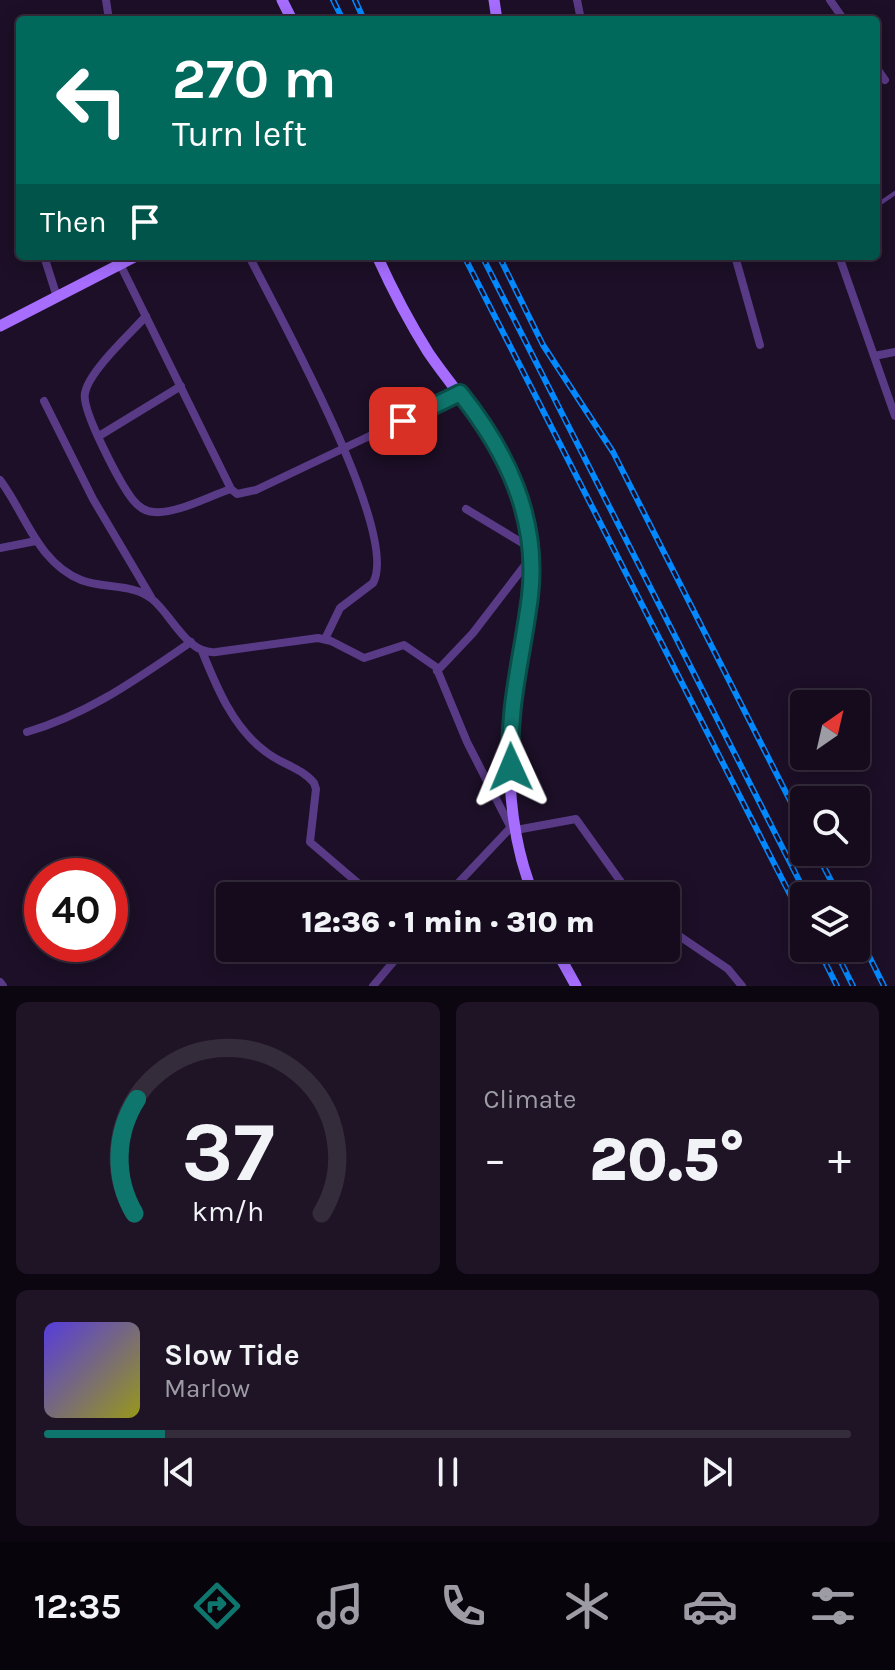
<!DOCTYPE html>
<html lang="en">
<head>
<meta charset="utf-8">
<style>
  :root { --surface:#150b1d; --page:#1e1426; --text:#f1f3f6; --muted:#9d9ba4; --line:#342b3b; --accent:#0f766e }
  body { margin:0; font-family:Karla,sans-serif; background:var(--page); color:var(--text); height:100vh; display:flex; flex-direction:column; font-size:30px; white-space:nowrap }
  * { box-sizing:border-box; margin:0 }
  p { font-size:26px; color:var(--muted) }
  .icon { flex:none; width:44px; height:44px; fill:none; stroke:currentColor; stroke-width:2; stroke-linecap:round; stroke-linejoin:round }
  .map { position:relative; height:986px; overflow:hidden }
  .drawer { display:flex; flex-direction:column; gap:16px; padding:16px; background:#0c0610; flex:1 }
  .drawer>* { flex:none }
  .guide { position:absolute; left:16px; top:16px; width:864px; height:244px; border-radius:8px; box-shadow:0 4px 20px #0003,0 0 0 2px var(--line); background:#00695c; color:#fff; overflow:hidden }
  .needle { width:52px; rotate:34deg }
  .buttons { position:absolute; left:790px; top:690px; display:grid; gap:16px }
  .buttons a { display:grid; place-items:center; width:80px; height:80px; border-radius:8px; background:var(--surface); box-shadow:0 4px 20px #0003,0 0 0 2px var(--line); font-size:40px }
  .speed { position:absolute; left:24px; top:858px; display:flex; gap:16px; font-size:40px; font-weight:700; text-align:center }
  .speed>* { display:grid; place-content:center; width:104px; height:104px; border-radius:50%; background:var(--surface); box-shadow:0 4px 20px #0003,0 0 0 2px var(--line); line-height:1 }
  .speed .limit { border:12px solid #d22; background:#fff; color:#111 }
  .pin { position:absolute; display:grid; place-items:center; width:68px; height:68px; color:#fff; margin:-34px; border-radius:16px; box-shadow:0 4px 12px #0006 }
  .me { position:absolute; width:88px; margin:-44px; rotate:359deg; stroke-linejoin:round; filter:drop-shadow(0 0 6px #0008) }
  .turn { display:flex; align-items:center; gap:28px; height:168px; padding:0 24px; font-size:36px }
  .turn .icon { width:104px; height:104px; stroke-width:2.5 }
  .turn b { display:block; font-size:56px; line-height:68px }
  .then { display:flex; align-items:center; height:76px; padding:0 24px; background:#0003; gap:16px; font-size:30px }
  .big { font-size:60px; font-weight:800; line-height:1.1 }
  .drawer .tile { flex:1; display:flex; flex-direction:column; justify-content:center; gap:12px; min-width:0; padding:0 28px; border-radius:12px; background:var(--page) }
  .drawer .dial { align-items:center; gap:0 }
  .dial svg { height:208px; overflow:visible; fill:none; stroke:var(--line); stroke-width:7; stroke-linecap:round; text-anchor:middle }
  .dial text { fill:var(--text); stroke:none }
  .song { display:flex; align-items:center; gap:24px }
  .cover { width:96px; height:96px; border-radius:12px; background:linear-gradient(135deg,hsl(250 70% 55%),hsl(60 70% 35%)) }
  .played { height:8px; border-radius:4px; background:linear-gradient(90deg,var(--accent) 15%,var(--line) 15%) }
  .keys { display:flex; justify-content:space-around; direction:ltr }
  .heat { display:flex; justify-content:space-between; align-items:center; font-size:44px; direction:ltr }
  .drawer .tiles { flex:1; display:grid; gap:16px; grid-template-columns:1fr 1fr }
  .tile:last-child { grid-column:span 2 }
  .trip { position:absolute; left:216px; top:882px; width:464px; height:80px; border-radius:8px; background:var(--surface); box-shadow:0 4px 20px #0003,0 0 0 2px var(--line); font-weight:800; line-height:80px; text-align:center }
  .tabs { display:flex; height:128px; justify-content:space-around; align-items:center; background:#08040c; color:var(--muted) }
  .tabs .icon { width:56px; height:56px }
  .tabs .active { color:var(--accent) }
  .tabs b { font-size:36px; color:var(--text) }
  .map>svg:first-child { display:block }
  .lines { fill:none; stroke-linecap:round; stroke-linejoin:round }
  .lane { stroke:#593a86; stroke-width:4 }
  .street { stroke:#593a86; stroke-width:8 }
  .secondary { stroke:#a66dff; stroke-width:11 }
  .rail-casing { stroke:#0289ff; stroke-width:6 }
  .rail { stroke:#1c0f27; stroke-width:3; stroke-dasharray:9; stroke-linecap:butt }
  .route-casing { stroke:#0a4d48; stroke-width:20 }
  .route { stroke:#0f766e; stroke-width:14 }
</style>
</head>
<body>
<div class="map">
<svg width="895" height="986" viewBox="0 0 895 986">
  <rect width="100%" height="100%" fill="#1c0f27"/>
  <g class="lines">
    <!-- lane -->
    <path class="lane" d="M876 206 895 193"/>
    <!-- street -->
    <path class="street" d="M106 0 109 20
      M577 0 581 20
      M830 0 844 20
      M876 67 885 80
      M44 256 57 297
      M249 256C276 310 401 533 373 583L340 608 325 639
      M735 256 760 345
      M839 256 895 416
      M120 264 231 489 237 494 256 490 460 393
      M146 316C130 334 89 371 85 393 81 410 121 485 133 500 138 506 146 512 154 512 177 514 209 496 231 489
      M874 356 895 352
      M44 401 93 499 151 597
      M99 436 181 386
      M0 480C25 513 38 563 81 580 104 589 132 583 152 599 172 615 187 655 216 652L318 638 331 641 364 658 404 645 436 667 467 742 511 828
      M466 509 529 547
      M0 548 36 541
      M202 651C216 686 233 728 266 752 281 764 302 768 314 783L316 789 310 842 373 896
      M437 671 473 633 529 560
      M27 732C89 714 138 678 191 642
      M516 830 576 819 631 896
      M446 896 514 824
      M666 927 728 969 742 986
      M0 982 3 986
      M373 986 405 948"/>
    <!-- secondary -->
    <path class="secondary" d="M282 0 292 20
      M494 0 497 20
      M377 256C392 289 409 322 428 352 463 404 511 448 526 512 538 565 524 616 516 668 506 741 505 827 534 896
      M0 326 136 256
      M555 948 576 986"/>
    <!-- rail casing -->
    <g class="rail-casing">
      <path id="rail" d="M333 0 343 20
        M355 0 364 20
        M464 256 804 922
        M482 256 807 896
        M499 256 543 345 613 452 804 828
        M816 852 839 896
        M856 930 884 986
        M818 948 837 986
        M834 948 853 986"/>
    </g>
    <!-- rail -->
    <use href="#rail" class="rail"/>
  </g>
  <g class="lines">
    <!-- route casing -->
    <g class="route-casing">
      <path id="route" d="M403 421 460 393C507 452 539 518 530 596 523 654 507 708 511 767"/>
    </g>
    <!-- route -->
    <use href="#route" class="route"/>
  </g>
</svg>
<div class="buttons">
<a><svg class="needle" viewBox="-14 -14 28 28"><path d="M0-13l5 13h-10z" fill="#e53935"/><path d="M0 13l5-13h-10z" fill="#9d9ba4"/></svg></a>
<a><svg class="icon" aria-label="search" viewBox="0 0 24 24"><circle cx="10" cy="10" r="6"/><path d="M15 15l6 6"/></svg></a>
<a><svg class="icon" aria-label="layers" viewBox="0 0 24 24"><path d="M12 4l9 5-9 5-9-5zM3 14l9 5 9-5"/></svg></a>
</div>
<div class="speed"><div class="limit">40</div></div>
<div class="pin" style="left:403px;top:421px;background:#d93025"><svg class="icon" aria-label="arrive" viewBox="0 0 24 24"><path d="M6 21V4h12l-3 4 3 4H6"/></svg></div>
<svg class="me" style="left:511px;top:767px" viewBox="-20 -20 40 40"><path d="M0-17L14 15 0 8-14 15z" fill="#0f766e" stroke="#fff" stroke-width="4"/></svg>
<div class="trip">12:36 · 1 min · 310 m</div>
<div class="guide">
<div class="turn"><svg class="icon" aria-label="left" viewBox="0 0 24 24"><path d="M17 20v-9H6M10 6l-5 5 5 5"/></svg><div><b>270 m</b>Turn left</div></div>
<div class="then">Then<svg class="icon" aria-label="arrive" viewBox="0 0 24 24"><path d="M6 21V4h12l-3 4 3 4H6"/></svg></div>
</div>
</div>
<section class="drawer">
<div class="tiles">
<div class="tile dial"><svg viewBox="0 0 100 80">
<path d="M14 69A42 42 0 1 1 86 69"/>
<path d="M14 69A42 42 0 0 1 15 25" stroke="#0f766e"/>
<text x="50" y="56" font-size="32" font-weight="700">37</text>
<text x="50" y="72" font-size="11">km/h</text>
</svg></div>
<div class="tile"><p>Climate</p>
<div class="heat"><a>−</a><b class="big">20.5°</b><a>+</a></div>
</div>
<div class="tile">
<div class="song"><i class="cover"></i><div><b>Slow Tide</b><p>Marlow</p></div></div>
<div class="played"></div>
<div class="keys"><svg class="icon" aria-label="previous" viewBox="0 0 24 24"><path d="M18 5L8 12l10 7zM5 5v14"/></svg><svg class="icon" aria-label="pause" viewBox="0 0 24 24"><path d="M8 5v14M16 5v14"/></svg><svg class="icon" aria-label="next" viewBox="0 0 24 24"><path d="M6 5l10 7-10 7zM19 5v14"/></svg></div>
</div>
</div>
</section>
<nav class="tabs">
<b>12:35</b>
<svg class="icon active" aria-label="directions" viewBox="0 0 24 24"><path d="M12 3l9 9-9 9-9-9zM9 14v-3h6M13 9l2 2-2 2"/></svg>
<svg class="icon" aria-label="music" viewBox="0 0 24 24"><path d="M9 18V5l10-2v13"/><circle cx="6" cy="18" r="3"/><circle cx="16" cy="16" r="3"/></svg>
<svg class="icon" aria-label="phone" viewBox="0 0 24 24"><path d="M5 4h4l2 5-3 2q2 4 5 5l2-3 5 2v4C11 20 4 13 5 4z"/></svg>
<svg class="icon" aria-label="climate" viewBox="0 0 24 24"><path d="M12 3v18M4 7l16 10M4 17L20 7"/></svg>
<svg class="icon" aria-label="car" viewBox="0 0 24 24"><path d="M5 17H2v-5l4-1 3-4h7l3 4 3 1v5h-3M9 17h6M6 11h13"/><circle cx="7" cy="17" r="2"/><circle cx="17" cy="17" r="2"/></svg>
<svg class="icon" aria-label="filters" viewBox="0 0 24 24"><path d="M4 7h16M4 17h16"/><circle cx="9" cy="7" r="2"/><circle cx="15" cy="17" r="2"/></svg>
</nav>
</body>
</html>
